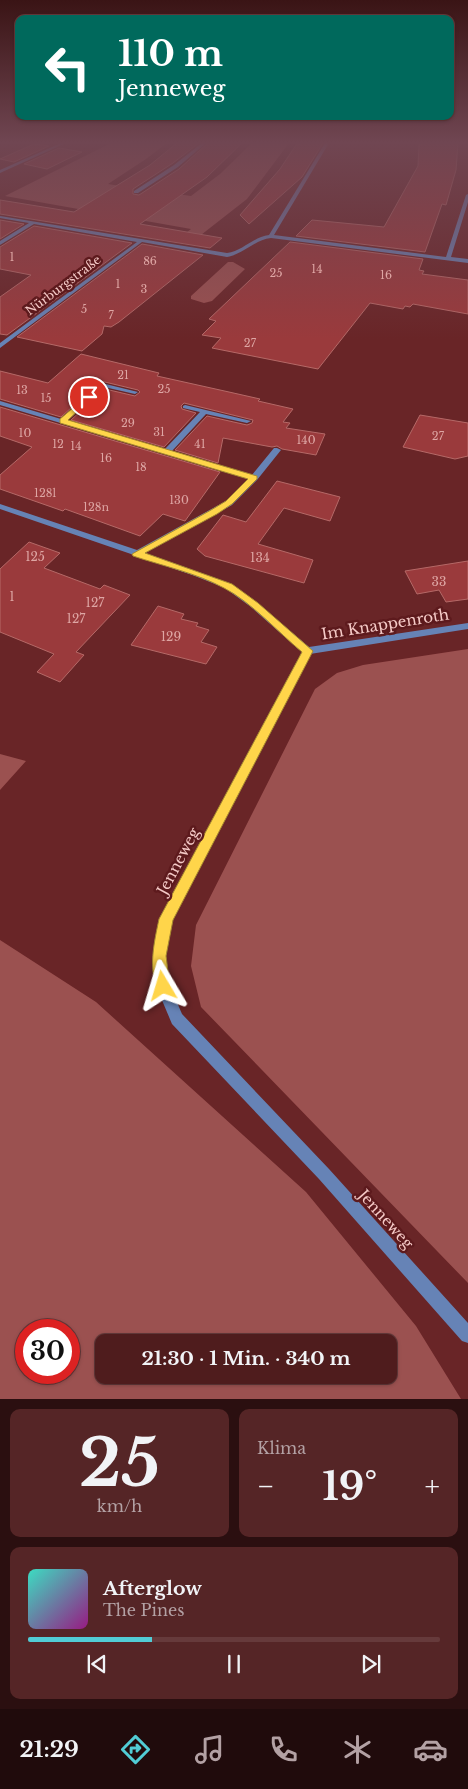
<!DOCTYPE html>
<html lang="de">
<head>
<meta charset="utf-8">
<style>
  :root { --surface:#4f1c1d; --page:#552526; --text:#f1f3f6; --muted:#b3a1a4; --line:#663a3b; --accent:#51ccd5 }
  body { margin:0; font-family:"Libre Baskerville",serif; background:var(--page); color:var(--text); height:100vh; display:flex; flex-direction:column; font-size:19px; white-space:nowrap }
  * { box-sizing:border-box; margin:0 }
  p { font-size:16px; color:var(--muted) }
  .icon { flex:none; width:28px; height:28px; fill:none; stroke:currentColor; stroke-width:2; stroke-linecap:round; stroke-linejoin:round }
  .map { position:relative; height:1399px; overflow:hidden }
  .sheet { display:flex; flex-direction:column; gap:10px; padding:10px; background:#2b0f10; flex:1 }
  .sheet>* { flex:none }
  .guide { position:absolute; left:15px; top:15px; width:439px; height:105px; border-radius:10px; box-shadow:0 1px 4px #0004,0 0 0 1px var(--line); background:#00695c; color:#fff; overflow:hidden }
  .speed { position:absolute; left:15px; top:1319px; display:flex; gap:10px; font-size:25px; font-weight:700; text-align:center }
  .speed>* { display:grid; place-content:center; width:65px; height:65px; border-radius:50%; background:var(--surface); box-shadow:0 1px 4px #0004,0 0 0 1px var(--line); line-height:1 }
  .speed .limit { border:8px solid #d22; background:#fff; color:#111 }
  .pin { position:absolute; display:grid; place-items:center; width:42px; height:42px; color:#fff; margin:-21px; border:2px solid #fff; border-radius:50%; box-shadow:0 1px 5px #0007 }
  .me { position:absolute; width:55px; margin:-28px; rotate:353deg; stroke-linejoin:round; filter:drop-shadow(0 0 4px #0008) }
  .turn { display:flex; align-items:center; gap:18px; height:105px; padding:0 20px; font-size:22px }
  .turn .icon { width:65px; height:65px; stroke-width:2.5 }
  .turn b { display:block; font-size:35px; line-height:42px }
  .big { font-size:38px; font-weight:700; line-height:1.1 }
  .sheet .widget { flex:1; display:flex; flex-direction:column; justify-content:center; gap:8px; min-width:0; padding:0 18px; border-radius:10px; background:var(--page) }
  .sheet .dial { align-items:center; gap:0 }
  .dial b { font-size:65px; line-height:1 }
  .song { display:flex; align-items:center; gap:15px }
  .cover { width:60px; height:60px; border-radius:8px; background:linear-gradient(135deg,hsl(170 70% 55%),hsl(310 70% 35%)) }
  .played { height:5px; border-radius:2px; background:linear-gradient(90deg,var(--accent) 30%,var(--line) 30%) }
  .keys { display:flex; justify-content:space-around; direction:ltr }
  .heat { display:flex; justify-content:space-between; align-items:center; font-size:28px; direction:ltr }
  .sheet .tiles { flex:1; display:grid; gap:10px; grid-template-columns:1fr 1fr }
  .widget:last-child { grid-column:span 2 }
  .trip { position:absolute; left:95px; top:1334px; width:302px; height:50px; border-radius:10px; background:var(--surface); box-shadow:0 1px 4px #0004,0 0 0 1px var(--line); font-weight:700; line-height:50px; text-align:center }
  .tabs { display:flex; height:80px; justify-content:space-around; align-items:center; background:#200b0c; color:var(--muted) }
  .tabs .icon { width:35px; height:35px }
  .tabs .active { color:var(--accent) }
  .tabs b { font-size:22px; color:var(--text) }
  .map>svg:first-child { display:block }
  .green { fill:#9b5150; fill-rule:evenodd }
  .building { fill:#9a3a3c; stroke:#b56967 }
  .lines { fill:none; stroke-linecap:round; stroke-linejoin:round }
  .street { fill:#6683b6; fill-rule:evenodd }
  .route { fill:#ffd54a; stroke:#a68a30 }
  .labels { text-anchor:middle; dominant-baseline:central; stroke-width:5; stroke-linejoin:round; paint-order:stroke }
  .far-number-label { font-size:11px; fill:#dea6a4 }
  .far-street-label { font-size:12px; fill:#f5cac7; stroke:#5d1a1d }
  .number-label { font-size:12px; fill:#dea6a4 }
  .street-label { font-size:15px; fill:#f5cac7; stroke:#5d1a1d }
</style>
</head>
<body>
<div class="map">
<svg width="468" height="1399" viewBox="0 0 468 1399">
  <rect width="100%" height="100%" fill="#692527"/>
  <!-- green -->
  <path class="green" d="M111 143H167L146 159 108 184 132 188 124 193 141 196 150 190 191 196 220 174 252 143H289L247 199 192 242 177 240 191 229 5 196Z
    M228 262H233L245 269 212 301 204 303 191 299V296Z
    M468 649V1283L201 1007 191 966 196 925 315 689 337 673 363 665Z
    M0 754 26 761 0 790Z
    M0 940 96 1002 306 1192 416 1326 461 1399H0ZM26 1330H69V1372H26ZM104 1342H389V1375H104Z"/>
  <!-- building -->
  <path class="building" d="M177 143H199L173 163 133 189V194L139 195 179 169 208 143H242L207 177 140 224 222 238 210 248 0 214V200L74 212 150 165Z
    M300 143H323L302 177 249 224 240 215 280 169 296 145H299Z
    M438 143H458L456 170 446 205 442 204 425 252 296 236 312 220 384 227 418 166 419 144Z
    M34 144 49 146 14 162 0 159Z
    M59 148 82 152 47 169 24 164Z
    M0 220 24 224 0 239Z
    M34 226 132 243 7 335 0 334V297L31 275 0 269V247Z
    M290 242 423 259 419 270 424 271 422 274 468 280V314L413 304 410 307 405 306 403 309 370 303 318 369 212 348 221 338 202 335 216 321 209 319Z
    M142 244 203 255 119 322 111 327 104 326 102 334 82 351 17 337Z
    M81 354 159 373 157 376 229 392 260 399 258 401 293 409 283 422 290 423 286 428 325 434 316 455 282 449 277 446 272 447 223 438 218 463 175 450 207 416 247 425 252 423 253 420 184 403 181 406 182 409 196 413 164 447 71 420 105 389 135 396 140 392 138 390 84 377 81 380 82 383 94 387 61 417 0 399V371L48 383Z
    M0 407 220 472 185 521 163 514 140 536 65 509 63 511 0 489V475L32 447 0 436Z
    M420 415 468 423V456L455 459 403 447Z
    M277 481 340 497 330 521 284 508 258 544 313 560 304 583 205 556 197 549 223 515 246 522Z
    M29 542 60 553 44 568 100 589 104 585 130 595 76 652 84 655 60 682 37 672 54 654 0 632V569Z
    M468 561V599L446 602 439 590 417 594 405 571Z
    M158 606 184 614 181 619 198 623 196 626 209 630 201 642 217 647 206 664 131 645Z"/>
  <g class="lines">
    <!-- street -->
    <path class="street" d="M61 143H66L0 173V170Z
      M202 143H206L178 167 138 193H134V191L174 165Z
      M325 143H329L274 235 446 257 466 195 468 194V202L451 257 468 259V263L271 238C254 240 244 254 227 257L142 242 0 348V343L137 242 34 224 0 245V241L29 223 0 218V216L227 253C243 251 253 237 269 235Z
      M85 379 138 392 135 394 104 387 67 421 165 449 200 412 183 408V406L185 405 251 421 247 423 206 414 172 451 252 475 274 448H277L281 450 257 480 232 505 145 553 231 584 257 603 309 647 468 623V629L310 654 172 920 165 956 170 986 182 1014 329 1169 468 1323V1343L462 1341 319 1179 172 1024 156 986 153 956 160 919 302 652 251 607 225 588 195 576 0 509V504L137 550 226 501 249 479 0 405V401L61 419 98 386 83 382V380Z"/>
  </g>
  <!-- sky -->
  <linearGradient id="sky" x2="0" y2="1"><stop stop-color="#3a1415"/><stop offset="0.42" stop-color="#704652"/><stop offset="1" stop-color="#704652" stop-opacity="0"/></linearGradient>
  <rect width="468" height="339" fill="url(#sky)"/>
  <!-- route -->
  <path class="route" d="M87 396 93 397 68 420 257 476V479L232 504 217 514 145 553 232 584 258 603 313 651 173 920 166 956 170 986 168 992 163 994 158 992C148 968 154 943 159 919L302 652C278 632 251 602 224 588 196 573 163 566 133 556L132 554 211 510 226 501 248 479 60 423V419Z"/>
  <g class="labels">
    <!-- far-number labels -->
    <g class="far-number-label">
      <text x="12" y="257">1</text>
      <text x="150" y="261">86</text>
      <text x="317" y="269">14</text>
      <text x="276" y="273">25</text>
      <text x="386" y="275">16</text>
      <text x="118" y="284">1</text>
      <text x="144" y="289">3</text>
      <text x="84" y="309">5</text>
      <text x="111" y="315">7</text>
      <text x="250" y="343">27</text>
      <text x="123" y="375">21</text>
      <text x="164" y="389">25</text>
      <text x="22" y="390">13</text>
      <text x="46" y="398">15</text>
      <text x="128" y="423">29</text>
      <text x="159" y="432">31</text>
      <text x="25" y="433">10</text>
      <text x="438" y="436">27</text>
      <text x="306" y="440">140</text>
      <text x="58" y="444">12</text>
      <text x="200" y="444">41</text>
      <text x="76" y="446">14</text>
      <text x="106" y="458">16</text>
      <text x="141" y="467">18</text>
      <text x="45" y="493">128l</text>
      <text x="179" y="500">130</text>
      <text x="96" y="507">128n</text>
    </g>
    <!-- far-street labels -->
    <g class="far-street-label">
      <text transform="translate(63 285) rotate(-37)">Nürburgstraße</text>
    </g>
    <!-- number labels -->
    <g class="number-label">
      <text x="35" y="556">125</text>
      <text x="260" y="557">134</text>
      <text x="439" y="581">33</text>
      <text x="12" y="596">1</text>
      <text x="95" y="602">127</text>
      <text x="76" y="618">127</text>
      <text x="171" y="636">129</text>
    </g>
    <!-- street labels -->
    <g class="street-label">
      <text transform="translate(385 624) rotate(-9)">Im Knappenroth</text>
      <text transform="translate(178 861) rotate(-62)">Jenneweg</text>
      <text transform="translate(386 1219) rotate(48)">Jenneweg</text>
    </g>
  </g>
</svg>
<div class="speed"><div class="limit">30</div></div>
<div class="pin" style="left:89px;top:397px;background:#d93025"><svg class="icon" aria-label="arrive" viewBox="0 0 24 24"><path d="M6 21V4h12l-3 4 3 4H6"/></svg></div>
<svg class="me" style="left:163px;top:986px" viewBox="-20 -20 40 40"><path d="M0-17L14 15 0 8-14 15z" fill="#ffd54a" stroke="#fff" stroke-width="4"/></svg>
<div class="trip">21:30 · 1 Min. · 340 m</div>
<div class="guide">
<div class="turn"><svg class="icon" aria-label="left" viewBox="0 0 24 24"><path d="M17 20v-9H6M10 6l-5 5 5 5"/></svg><div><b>110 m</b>Jenneweg</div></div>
</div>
</div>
<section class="sheet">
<div class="tiles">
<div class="widget dial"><b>25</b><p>km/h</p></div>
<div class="widget"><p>Klima</p>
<div class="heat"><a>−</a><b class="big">19°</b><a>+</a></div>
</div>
<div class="widget">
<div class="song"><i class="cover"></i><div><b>Afterglow</b><p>The Pines</p></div></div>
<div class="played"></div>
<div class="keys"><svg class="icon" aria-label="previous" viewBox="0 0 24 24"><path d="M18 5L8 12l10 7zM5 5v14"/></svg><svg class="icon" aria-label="pause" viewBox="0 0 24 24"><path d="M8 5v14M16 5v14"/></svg><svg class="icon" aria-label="next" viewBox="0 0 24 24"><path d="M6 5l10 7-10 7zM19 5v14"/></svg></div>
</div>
</div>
</section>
<nav class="tabs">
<b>21:29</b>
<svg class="icon active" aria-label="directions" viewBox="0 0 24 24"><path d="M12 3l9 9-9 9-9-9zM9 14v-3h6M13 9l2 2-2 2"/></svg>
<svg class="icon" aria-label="music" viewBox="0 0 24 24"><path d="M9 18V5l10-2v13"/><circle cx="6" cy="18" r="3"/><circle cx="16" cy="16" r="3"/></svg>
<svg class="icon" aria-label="phone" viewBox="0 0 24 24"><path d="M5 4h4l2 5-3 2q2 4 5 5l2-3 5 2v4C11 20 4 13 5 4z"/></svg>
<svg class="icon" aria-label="climate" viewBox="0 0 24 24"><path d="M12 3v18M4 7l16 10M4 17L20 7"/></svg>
<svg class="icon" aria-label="car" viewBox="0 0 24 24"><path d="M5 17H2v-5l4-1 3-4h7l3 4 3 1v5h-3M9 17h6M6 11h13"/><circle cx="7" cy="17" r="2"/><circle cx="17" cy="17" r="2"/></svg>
</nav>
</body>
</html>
